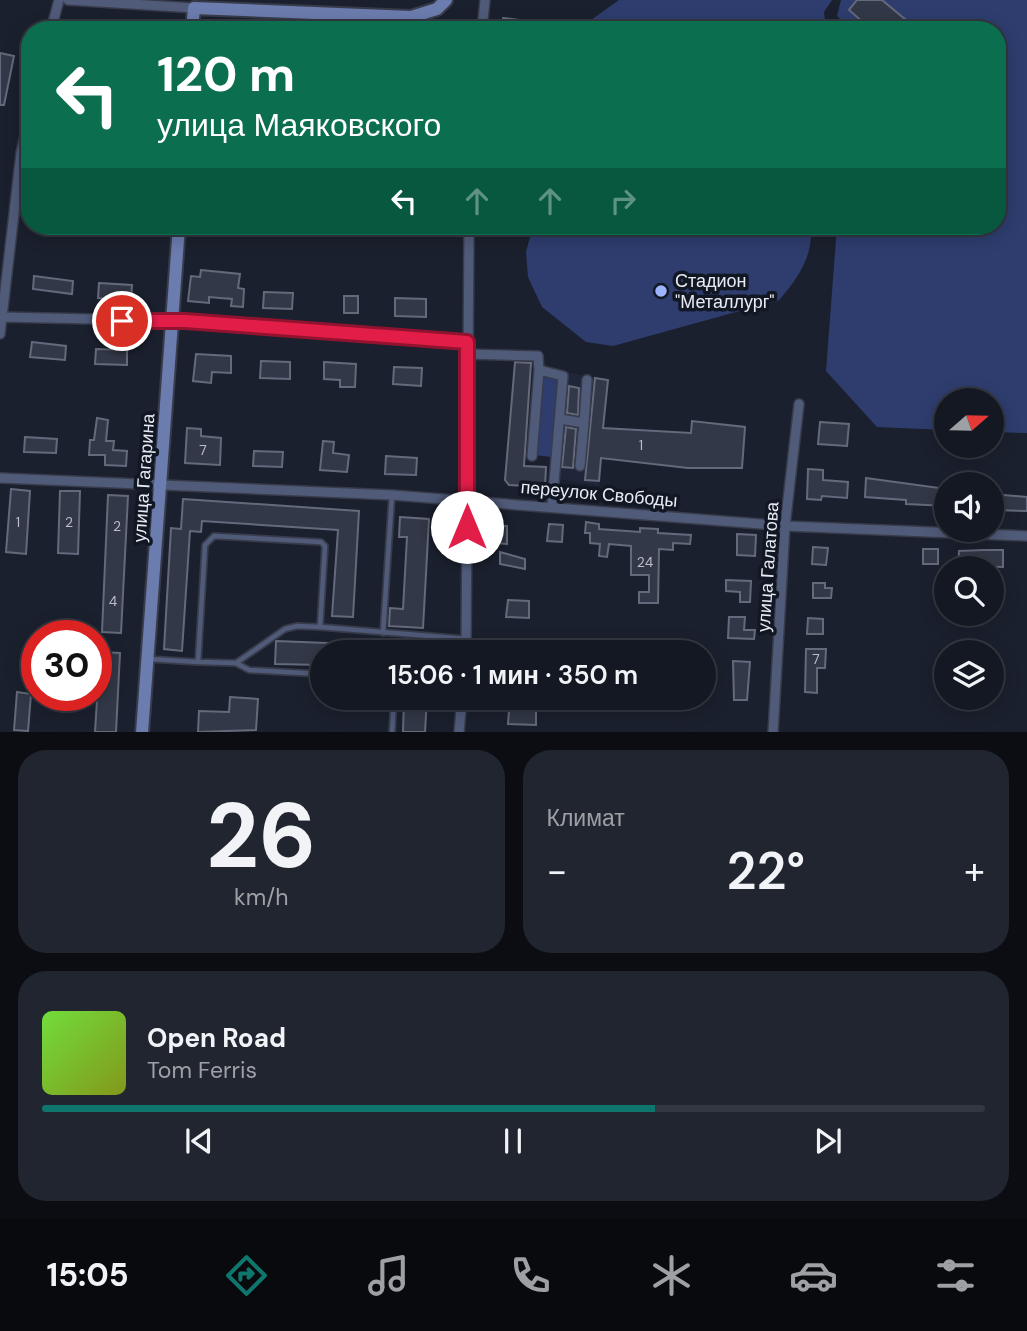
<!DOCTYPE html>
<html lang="ru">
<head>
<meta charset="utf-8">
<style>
  :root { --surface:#141822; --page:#21252f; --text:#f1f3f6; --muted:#9da0a5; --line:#333740; --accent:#0f766e }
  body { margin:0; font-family:"DM Sans",sans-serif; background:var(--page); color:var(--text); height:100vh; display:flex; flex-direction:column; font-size:26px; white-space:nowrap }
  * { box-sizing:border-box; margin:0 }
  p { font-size:23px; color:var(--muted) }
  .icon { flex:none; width:38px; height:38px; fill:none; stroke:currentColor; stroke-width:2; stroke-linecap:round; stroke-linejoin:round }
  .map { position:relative; height:732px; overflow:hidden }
  .drawer { display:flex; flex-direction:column; gap:18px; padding:18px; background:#0b0d13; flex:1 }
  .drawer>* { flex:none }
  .hud { position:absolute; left:21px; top:21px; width:985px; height:214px; border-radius:28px; box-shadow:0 4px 18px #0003,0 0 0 2px var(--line); background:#0b6e4f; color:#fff; overflow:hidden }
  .needle { width:46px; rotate:70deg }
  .controls { position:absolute; left:934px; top:388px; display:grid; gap:14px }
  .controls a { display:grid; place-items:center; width:70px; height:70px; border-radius:50%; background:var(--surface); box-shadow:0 4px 18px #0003,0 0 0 2px var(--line); font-size:35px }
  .speed { position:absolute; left:21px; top:620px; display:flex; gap:14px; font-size:35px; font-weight:700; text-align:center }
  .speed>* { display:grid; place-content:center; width:91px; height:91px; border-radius:50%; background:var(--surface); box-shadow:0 4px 18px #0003,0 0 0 2px var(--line); line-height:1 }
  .speed .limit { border:10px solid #d22; background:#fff; color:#111 }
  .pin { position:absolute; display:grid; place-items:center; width:60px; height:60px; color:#fff; margin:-30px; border:4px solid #fff; border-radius:50%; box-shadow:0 2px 7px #0007 }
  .me { position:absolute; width:77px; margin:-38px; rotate:0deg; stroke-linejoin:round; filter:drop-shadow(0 0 5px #0008) }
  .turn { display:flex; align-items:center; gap:24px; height:147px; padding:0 21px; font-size:32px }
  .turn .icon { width:91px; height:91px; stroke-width:2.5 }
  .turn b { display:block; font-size:49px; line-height:60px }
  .lanes { display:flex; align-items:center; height:66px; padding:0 21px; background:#0003; justify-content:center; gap:35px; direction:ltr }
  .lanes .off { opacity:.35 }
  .big { font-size:52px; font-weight:600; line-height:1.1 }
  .drawer .widget { flex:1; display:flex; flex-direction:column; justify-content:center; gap:10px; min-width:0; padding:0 24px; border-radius:28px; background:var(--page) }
  .drawer .dial { align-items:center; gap:0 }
  .dial b { font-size:91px; line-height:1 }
  .song { display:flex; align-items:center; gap:21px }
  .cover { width:84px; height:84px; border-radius:10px; background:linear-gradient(135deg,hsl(100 70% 55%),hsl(70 70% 35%)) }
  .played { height:7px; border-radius:4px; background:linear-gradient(90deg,var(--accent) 65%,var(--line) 65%) }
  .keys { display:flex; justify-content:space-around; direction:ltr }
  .heat { display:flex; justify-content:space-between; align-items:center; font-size:38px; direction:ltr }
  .drawer .tiles { flex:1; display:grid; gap:18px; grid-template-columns:1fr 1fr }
  .widget:last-child { grid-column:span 2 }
  .trip { position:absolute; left:310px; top:640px; width:406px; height:70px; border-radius:35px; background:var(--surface); box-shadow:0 4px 18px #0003,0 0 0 2px var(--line); font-weight:600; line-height:70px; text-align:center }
  .dock { display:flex; height:112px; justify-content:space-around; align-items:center; background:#080a0e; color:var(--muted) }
  .dock .icon { width:49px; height:49px }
  .dock .current { color:var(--accent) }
  .dock b { font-size:32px; color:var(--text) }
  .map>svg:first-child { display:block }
  .built { fill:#20263a }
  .green { fill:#2e3d6e }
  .building { fill:#323847; stroke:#646a7b; stroke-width:2 }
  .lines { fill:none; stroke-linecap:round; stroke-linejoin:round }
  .lane-casing { stroke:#383c4a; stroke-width:8 }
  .street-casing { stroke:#383c4a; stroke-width:12 }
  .secondary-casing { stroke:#383c4a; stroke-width:16 }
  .lane { stroke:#505b7a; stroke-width:4.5 }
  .street { stroke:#505b7a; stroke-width:9 }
  .secondary { stroke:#6b7cae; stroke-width:12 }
  .route-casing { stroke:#92132f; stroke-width:18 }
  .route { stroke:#e11d48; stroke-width:12 }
  .poi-dot { fill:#9bb4fd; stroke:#121724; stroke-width:2.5 }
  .labels { text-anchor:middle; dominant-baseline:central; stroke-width:7; stroke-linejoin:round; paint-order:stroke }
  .number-label { font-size:14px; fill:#babec9 }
  .poi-label { font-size:18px; fill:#e7ebf4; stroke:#121724; text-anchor:start }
  .street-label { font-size:18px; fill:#e7ebf4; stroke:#121724 }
</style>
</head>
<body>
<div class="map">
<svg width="1027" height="733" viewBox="0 0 1027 733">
  <rect width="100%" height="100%" fill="#1b202e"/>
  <!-- built -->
  <path class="built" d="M566 372 608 380 599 486 559 479Z"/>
  <!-- green -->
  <path class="green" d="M619 0H832L824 12 826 30H577Z
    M841 0H1027V433L992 432V401H947V430L877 427 826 371 837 226H998V30H852L837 16Z
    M533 226H810C815 254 797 280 779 300L613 346 586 342 542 307 528 277 526 252Z
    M543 373 561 377 551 457 535 455Z"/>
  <!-- building -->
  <path class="building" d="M857 0H882L912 25 908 30H872L849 10Z
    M503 18 528 21 527 30H502Z
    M0 53 14 56 4 105H0Z
    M201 270 240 274 238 288 244 289 243 307 231 306 232 299 220 298 209 297V303L188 301 191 276 200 277Z
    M34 276 73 281 72 294 33 289Z
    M99 283 132 285 131 300 98 298Z
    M264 292 293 293 292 309 263 308Z
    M344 296H358V313H344Z
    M395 298 426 299V317L395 316Z
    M32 342 66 346 65 360 30 357Z
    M96 349 127 350V365L95 364Z
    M196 354 231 356V373L212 372 211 383 193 381Z
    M261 361 290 362V379L260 378Z
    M324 362 356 364 355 387H340V380L324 379Z
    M515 362 531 363 524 466 546 467 545 487 509 485 505 480Z
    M394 367 422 368 421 386 393 384Z
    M595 378 608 380 603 428 691 433 692 421 745 427 742 468H688L601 458 599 481 585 480Z
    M569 386 579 388 578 415 567 413Z
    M97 418 108 420 106 441H114L113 450 127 451 126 466 105 465V455H89L90 440H94Z
    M820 422 849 424 847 446 818 444Z
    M566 427 576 429 573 468 562 467Z
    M187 428 201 429V436L221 438 220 465 185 463Z
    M25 437 57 439 56 453 24 452Z
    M323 441 334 442 333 453 349 455 347 472 320 470Z
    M254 451 283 452 282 467 253 466Z
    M386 456 417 458 416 475 385 474Z
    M808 469 823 470V480L848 482 847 498 822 496 821 500 807 499Z
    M866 478 947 489V506L906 504V500L865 497Z
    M11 489 30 491 26 554 6 552Z
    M60 491H80L78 554 58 553Z
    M992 494 1027 497V511L992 510Z
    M108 495 128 496 121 633 102 632Z
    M183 499 359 511 353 617 332 616 338 530 202 521 201 532 190 531 182 651 164 649 171 528 181 529Z
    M400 517 429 519 423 628 389 626 390 608 403 609 407 537H399Z
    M586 522 599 524V529L640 532V528L658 529V533L691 535 690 544 673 543V550L659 549 658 603H639V592H649V575H631V546L609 544 607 557 599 556 600 544 590 543V533H585Z
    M549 524 563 525 562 542 547 541Z
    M496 526H507V544L495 543Z
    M737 534 756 535 755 556 737 555Z
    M813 547 828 548 826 565 812 564Z
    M923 549H938V564H923Z
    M984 550H1003V567L958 566 959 551Z
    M500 552 525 559V569L500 564Z
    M726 580 751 581 750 602H740V592L726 591Z
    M813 583H825V588H832L831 598H813Z
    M508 600 529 601V618L506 617Z
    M729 617H745L744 630H755L754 639 728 638Z
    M808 618 823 619V634H807Z
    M501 639 517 640 516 653H500Z
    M276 641 403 646V653H322V665L275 664Z
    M806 649H826L825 668H817V693L805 692Z
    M100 652 120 653 116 732H95Z
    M733 661 750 662 747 700H734Z
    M17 692 31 694 28 731 14 730Z
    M230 697 258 699 256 730 198 732 199 711 229 712Z
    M404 698H427L425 732H403Z
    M509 710H536V725L508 724Z"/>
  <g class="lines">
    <!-- lane casing -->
    <g class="lane-casing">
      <path id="lane" d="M320 627 467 639
        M383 633 392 495
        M149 659 198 662 205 545 214 536 321 542 325 546 320 627 297 626 285 629 236 663 198 662
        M236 663 249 670 322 674
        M392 733 394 698"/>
    </g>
    <!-- street casing -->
    <g class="street-casing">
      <path id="street" d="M68 0 194 8
        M51 30 59 0
        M369 30 370 17
        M482 30 485 0
        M1 317 185 321 467 342
        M0 334 21 153 30 116
        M467 354 538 356 539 370 563 376 552 506
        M560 419 584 423 580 466
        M584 423 587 380
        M532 456 539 370
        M0 478 392 495 785 526 1027 536
        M466 653 469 226
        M459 733 462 698
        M773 733 785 526 799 404"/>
    </g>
    <!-- secondary casing -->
    <g class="secondary-casing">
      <path id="secondary" d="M192 30 194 8 411 17 437 9 446 0
        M142 733 179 226"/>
    </g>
    <!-- lane -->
    <use href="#lane" class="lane"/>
    <!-- street -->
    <use href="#street" class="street"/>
    <!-- secondary -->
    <use href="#secondary" class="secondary"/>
  </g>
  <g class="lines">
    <!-- route casing -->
    <g class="route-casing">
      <path id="route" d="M122 321H185L467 342V527"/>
    </g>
    <!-- route -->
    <use href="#route" class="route"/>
  </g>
  <!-- markers -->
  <circle class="poi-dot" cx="661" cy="291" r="7"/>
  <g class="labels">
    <!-- number labels -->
    <g class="number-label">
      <text x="641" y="445">1</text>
      <text x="203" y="450">7</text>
      <text x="18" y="522">1</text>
      <text x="69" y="522">2</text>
      <text x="117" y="526">2</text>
      <text x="645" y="562">24</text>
      <text x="113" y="601">4</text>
      <text x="816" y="659">7</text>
    </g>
    <!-- poi labels -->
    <g class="poi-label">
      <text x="675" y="281">Стадион<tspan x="675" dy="21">"Металлург"</tspan></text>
    </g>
    <!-- street labels -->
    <g class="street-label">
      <text transform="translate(144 478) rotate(-86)">улица Гагарина</text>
      <text transform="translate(599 494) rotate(5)">переулок Свободы</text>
      <text transform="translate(768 567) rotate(-86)">улица Галатова</text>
    </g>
  </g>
</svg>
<div class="controls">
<a><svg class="needle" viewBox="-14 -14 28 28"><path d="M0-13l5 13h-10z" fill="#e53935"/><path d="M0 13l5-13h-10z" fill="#9da0a5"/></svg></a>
<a><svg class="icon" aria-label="sound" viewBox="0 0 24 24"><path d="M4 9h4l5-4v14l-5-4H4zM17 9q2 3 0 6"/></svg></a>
<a><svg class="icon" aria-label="search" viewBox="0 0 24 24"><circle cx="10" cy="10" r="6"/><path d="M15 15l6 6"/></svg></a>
<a><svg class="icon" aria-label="layers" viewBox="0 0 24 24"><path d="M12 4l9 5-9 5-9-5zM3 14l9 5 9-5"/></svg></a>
</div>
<div class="speed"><div class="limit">30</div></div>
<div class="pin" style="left:122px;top:321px;background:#d93025"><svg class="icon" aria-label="arrive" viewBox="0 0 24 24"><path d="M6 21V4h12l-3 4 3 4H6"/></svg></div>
<svg class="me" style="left:467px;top:527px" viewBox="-20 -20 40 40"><circle r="19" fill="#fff"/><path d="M0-13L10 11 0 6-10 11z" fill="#e11d48"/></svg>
<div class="trip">15:06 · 1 мин · 350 m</div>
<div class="hud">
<div class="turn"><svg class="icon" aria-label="left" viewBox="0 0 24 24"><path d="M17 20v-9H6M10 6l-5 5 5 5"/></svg><div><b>120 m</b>улица Маяковского</div></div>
<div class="lanes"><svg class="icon" aria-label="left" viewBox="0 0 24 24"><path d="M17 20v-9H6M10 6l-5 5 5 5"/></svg><svg class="icon off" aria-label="ahead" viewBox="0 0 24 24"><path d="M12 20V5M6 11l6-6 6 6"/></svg><svg class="icon off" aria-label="ahead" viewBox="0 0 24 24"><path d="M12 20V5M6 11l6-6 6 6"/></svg><svg class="icon off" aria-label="right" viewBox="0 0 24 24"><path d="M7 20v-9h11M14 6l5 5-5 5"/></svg></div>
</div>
</div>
<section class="drawer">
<div class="tiles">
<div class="widget dial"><b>26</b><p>km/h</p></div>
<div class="widget"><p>Климат</p>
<div class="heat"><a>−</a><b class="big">22°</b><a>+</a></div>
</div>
<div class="widget">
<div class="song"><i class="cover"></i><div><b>Open Road</b><p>Tom Ferris</p></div></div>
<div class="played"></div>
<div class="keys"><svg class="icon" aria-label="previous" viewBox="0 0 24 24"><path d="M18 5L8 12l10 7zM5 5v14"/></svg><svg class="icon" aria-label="pause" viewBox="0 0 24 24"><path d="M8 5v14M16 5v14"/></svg><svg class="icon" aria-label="next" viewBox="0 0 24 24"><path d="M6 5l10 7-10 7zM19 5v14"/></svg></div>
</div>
</div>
</section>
<nav class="dock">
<b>15:05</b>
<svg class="icon current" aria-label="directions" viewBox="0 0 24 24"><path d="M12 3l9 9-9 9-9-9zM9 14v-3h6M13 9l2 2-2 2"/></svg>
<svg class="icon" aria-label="music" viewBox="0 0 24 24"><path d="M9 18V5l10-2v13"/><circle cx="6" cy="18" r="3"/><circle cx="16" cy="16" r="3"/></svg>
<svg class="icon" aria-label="phone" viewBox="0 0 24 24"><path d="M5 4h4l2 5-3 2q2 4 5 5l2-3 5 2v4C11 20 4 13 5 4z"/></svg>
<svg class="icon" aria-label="climate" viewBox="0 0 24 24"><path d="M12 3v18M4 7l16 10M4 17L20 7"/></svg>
<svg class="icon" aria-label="car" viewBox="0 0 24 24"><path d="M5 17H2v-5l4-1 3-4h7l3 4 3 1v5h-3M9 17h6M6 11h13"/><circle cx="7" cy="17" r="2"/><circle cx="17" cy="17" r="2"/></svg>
<svg class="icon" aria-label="filters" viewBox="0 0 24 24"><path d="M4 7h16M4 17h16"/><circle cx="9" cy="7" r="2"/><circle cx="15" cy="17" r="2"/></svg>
</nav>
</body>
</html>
